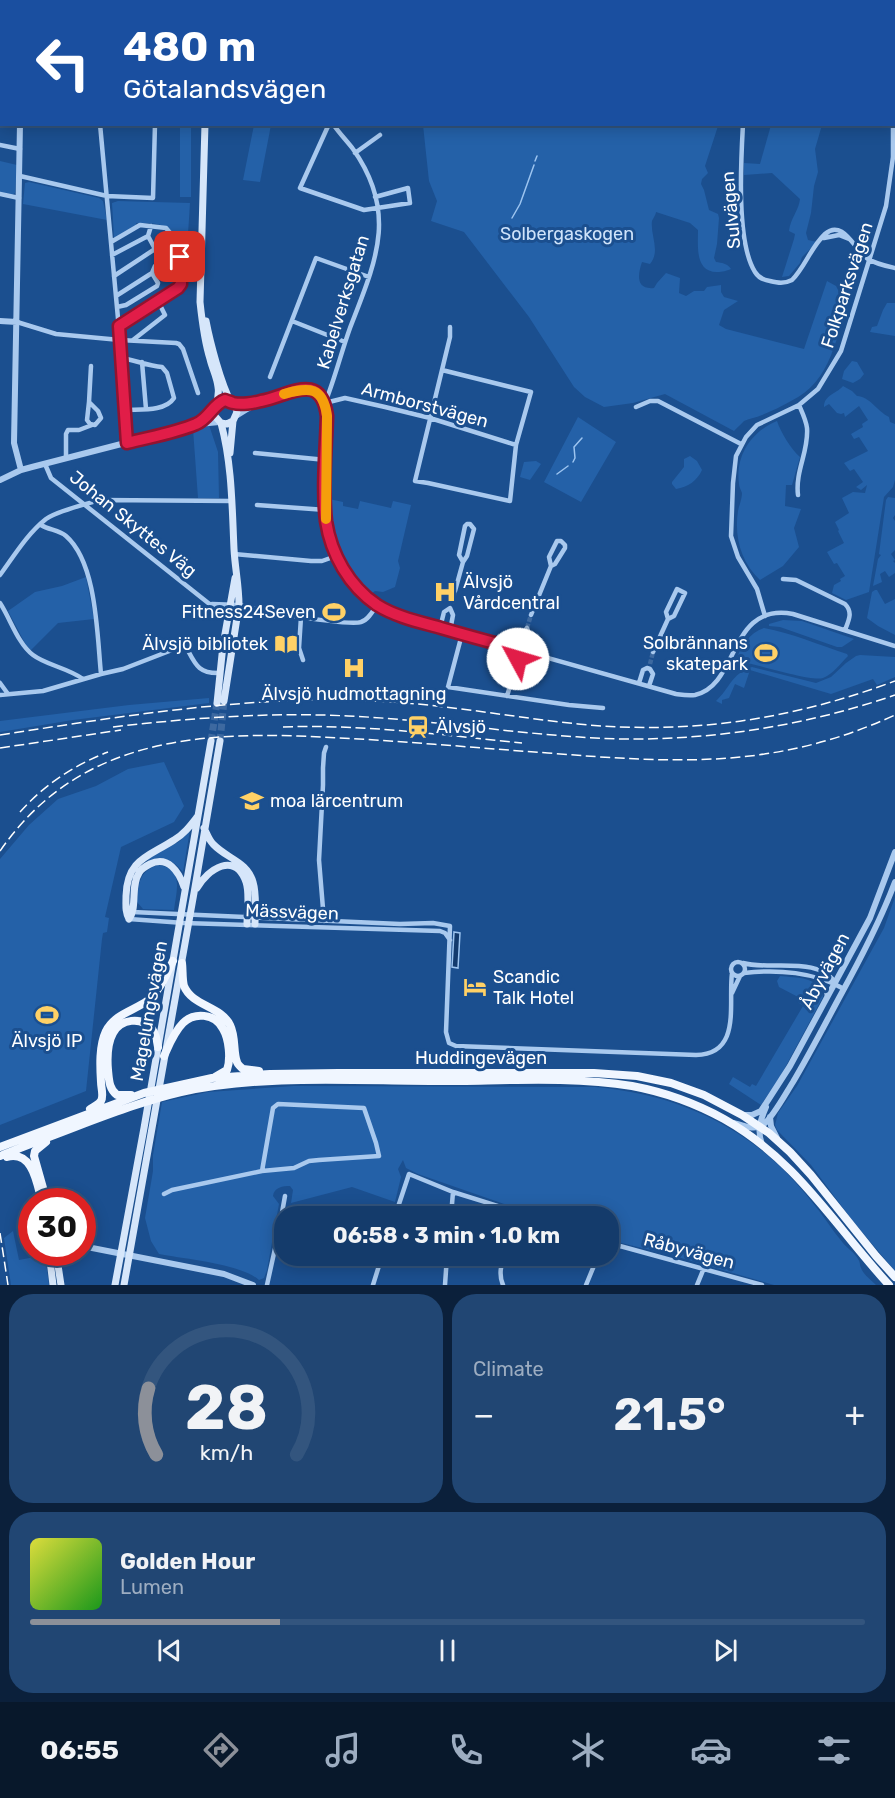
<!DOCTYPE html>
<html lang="en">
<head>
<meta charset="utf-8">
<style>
  :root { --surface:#143b6b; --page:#214673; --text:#f1f3f6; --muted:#9dadc1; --line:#33557e; --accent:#8c9099 }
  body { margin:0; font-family:Rubik,sans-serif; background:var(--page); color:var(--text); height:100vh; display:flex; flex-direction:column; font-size:22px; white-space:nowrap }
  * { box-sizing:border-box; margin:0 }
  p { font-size:20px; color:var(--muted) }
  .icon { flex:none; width:33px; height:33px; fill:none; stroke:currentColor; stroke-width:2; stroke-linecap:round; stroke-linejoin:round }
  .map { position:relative; height:1285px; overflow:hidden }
  .drawer { display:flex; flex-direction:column; gap:9px; padding:9px; background:#0b203b; flex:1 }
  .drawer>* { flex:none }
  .top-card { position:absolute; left:0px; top:0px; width:896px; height:126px; box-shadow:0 3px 15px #0003,0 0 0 2px var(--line); background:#1a4fa0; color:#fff; overflow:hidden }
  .speed { position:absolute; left:18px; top:1188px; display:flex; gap:12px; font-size:30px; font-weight:700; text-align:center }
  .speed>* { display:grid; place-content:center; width:78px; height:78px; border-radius:50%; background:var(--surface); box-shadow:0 3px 15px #0003,0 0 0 2px var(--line); line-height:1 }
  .speed .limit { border:9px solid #d22; background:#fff; color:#111 }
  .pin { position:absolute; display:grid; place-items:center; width:51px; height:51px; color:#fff; margin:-26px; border-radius:12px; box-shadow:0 3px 9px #0006 }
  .me { position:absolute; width:66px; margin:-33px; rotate:309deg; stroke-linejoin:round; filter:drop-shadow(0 0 4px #0008) }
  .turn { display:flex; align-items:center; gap:21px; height:126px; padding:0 24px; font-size:27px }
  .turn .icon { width:78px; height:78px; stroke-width:2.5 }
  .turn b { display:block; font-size:42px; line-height:51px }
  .big { font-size:45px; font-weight:700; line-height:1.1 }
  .drawer .tile { flex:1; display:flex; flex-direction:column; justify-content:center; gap:9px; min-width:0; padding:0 21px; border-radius:24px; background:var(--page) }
  .drawer .dial { align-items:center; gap:0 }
  .dial svg { height:156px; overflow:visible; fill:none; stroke:var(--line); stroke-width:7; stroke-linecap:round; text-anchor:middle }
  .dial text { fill:var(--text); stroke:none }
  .song { display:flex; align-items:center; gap:18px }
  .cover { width:72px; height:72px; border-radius:9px; background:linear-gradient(135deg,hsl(60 70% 55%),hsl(120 70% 35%)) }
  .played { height:6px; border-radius:3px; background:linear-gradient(90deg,var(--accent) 30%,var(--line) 30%) }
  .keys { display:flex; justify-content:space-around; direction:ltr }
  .heat { display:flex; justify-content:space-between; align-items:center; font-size:33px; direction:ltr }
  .drawer .tiles { flex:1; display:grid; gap:9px; grid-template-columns:1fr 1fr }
  .tile:last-child { grid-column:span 2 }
  .trip { position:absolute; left:274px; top:1206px; width:345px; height:60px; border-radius:24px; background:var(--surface); box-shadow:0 3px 15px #0003,0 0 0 2px var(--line); font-weight:700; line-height:60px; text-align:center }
  .menu { display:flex; height:96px; justify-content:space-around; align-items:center; background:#08182b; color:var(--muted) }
  .menu .icon { width:42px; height:42px }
  .menu .selected { color:var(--accent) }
  .menu b { font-size:27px; color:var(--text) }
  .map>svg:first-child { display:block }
  .green { fill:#2461a8 }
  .water { fill:#123a6d; stroke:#9cc4f0; stroke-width:1.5 }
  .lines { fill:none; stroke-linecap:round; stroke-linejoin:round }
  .stream { stroke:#9cc4f0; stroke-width:1.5 }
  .minor-tunnel { stroke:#3d69a0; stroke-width:4.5; stroke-dasharray:4.5 2; stroke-linecap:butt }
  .secondary-tunnel { stroke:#3d69a0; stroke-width:7; stroke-dasharray:7 3.5; stroke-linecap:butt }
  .minor { stroke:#a9c9ee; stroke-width:4.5 }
  .tertiary { stroke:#a9c9ee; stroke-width:6 }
  .secondary { stroke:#d6e6fa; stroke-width:7 }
  .primary { stroke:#f0f6ff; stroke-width:8 }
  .rail { stroke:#fff; stroke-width:1.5; stroke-dasharray:10 4.5; stroke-linecap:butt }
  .route-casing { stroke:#92132f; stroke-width:15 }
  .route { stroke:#e11d48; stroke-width:10 }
  .slow { stroke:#f59e0b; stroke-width:10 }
  .labels { text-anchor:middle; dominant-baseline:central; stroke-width:6; stroke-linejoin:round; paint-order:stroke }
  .street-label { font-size:18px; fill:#fff; stroke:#1b4f8f }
  .park-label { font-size:18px; fill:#cfe3fa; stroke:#1b4f8f }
  .poi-label { font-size:18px; fill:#fff; stroke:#1b4f8f; text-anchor:start }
</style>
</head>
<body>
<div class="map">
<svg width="895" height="1285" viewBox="0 0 895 1285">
  <rect width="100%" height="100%" fill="#1b4f8f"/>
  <!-- green -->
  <path class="green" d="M341 0H703V2H342Z
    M180 125H191V197H180Z
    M254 125H271L260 182 243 180Z
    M423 125H717L718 126 705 166 708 173 702 179 701 184 704 190 709 210 718 214 719 218 717 244 714 258 716 262C722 263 727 263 731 269 726 271 723 272 717 272 695 272 698 247 698 230L690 223 656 212C656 214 653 219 652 221 650 235 661 251 650 264L642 262C638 274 635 290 654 288L657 283 666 273 680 278 679 293 686 296 694 291H704L707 287 721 285V292L724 297 738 301 724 310 719 325 726 329 804 349 827 281 836 286 839 292 846 297 849 296C837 334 832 382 791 401 782 406 772 411 762 415 756 418 750 418 744 421 741 424 737 428 734 431L665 394 633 403 604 407 585 397 574 387 529 317 464 232 431 221 437 201 429 181Z
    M771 125H822L815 149 818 172 814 186 811 213 806 233 808 240 817 242 802 257 800 263 789 276 782 277 794 239 795 234 789 231C790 219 799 210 800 199L772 173 744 175V163L760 164Z
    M0 161 17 165 15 193 12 195 0 192Z
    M29 182 99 198 103 201 107 220 23 204 25 183Z
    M118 201 190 203 187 250 181 252C174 224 162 223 136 223V228L114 238 112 203Z
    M887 303H895V336L870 332 872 327 877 326 883 310Z
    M852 361 857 362 864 374 860 379 853 383 842 379 844 371Z
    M843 386 852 391 857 396C869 396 877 411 889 417L890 422 895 424V480L893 487 884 497 869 592 846 600 832 593 834 585 841 581 840 579 845 576 837 563 834 564 827 552 844 543 838 531 839 530 835 522 849 513 842 498 853 492 865 493 867 485 861 490 856 487 863 482 854 469 850 471 844 463 868 451 859 437 854 439 851 434 863 427 862 424 868 420 859 406 845 417 844 413 841 414 837 413 829 404 824 407C824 395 836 394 843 386Z
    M578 417 616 442 581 502 544 482Z
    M777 421C781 433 791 449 800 457L792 485H786L785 506 801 509 794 528 799 547 783 566 760 580C741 562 734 537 738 511 739 506 742 499 742 493 741 490 739 487 739 484 735 455 752 431 777 421Z
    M209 425 218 452 219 498H198L193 429Z
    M690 456 697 461 702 470C697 481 688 487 676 489L672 484V482L684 467V459Z
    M536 461 541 464 530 480 520 477 524 462Z
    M888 497 895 498V515L893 518 895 521V550L891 554 895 560 893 561 895 563V573L889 577 885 571 880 574 882 582 873 586 878 559 881 555 879 554 886 500Z
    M329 499 343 502V506L358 509 360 501 391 508 393 501 411 505 398 561 400 568 395 587 383 592 375 591 371 594C342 568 330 537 329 499Z
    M86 577 94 619 58 623 31 650 26 645 8 611 35 592 62 586Z
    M875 590H877L885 604 895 599V635L878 626 867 618 872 592Z
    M783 620 802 621 854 639 842 647H837L780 627 769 626V624Z
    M764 628C792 633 819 645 847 654L848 656C840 664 833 674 823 678 811 682 754 663 736 661 740 647 749 633 764 628Z
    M860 655 895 657V677L877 685 873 679 831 694 750 670 744 688 735 684 729 698 722 700V704L716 701C730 688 731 674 752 667L816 683 831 677 846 663 856 656Z
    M209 698V703L73 720 0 732V721L129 705Z
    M164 762 184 806 174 822 121 847 105 917 109 918 107 932 103 933 102 939 86 1091 0 1125V859L29 825 58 799 96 786 128 769Z
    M190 830 183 872C174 861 163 854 149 861L147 859 180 841Z
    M158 865C185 868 176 892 174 910L143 909 137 902C138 885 139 871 158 865Z
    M895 897V1271L852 1220 811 1165 777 1130 775 1125 778 1113 797 1086 884 928Z
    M780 976C797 978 820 976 823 997L781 1075 761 1105 729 1084 733 1077 750 1087 752 1084 756 1086 803 1006 798 1002 800 998 779 987 777 981Z
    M294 1086 595 1087C684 1095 757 1131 812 1202 823 1215 832 1230 843 1243 847 1248 855 1253 858 1259 861 1264 859 1263 861 1268 863 1274 871 1280 876 1285H774L671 1255 609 1240V1216H539L418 1174 406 1168 403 1160 398 1169 401 1177 395 1202 352 1187 291 1203 293 1190 290 1186C283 1186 274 1187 273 1196L279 1204 267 1270 264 1278 259 1280C241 1264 185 1259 159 1254L151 1241 145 1218 153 1171V1155L162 1102 208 1092Z
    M13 1231 19 1260 45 1255 49 1285H11L4 1238Z"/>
  <!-- water -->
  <path class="water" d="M454 932 460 933 458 968 452 967Z"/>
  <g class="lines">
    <!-- stream -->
    <path class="stream" d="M535 161 537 156
      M512 218 520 204 534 165
      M573 462 575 458 574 447 582 438
      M557 474 568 466"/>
    <!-- minor-tunnel -->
    <path class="minor-tunnel" d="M452 603 455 591
      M527 628 531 615
      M650 664 653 652"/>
    <!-- secondary-tunnel -->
    <path class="secondary-tunnel" d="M211 741 217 703
      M220 741 224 701"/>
    <!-- minor -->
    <path class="minor" d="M814 0V2
      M864 0V2
      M764 1 768 0
      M104 2V0
      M157 2V0
      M288 2V0
      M0 24H2
      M0 59H2
      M0 93 2 94
      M894 116 895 117
      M100 124 120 340 127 443
      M329 124 300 188 364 210 410 203 408 188 375 197
      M743 124C741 160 736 242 755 272 758 277 763 280 770 281 778 283 784 284 792 280 805 267 811 247 825 234 843 218 855 251 868 259 876 264 886 266 895 268
      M0 145 20 149
      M355 153 380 135
      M20 176 107 196 153 198 155 124
      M0 194 19 198
      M824 238 839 235 849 239
      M111 242 140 225 166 228 176 240 178 251 181 284 178 289 119 326
      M112 255 148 236 151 226
      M114 276 155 249 148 236
      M116 296 152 273 155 266 160 262 178 251
      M117 307 126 305 157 286 158 283 152 273
      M292 321 345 342
      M17 322 56 334 120 340 176 343 179 344 183 349 198 393
      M133 340 165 315 158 301
      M121 358C135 360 148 366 162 367L167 373 174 398C165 412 140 409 125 410
      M142 362 146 409
      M442 370 531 392 516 445 510 501 428 483 415 481 450 337V327
      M270 377 316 258 369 277
      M89 402 87 420 90 424 95 425 101 418 98 411 89 402 91 366
      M234 403 258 402
      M325 403C335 378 341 353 350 328 375 263 399 214 353 149 347 141 339 133 333 124
      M325 403 345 398 385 407 430 418 516 445
      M636 407 650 401H658L741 444
      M237 416C254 405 307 376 323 397 326 403 326 410 327 416 325 481 312 566 379 606 389 612 402 616 413 620L676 694C683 695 689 696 695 695 740 685 728 602 793 614L895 646
      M255 453 326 460
      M66 458V434L68 430H79L92 425
      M45 464 51 478 212 606 237 612 276 613
      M798 495C795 471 809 451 807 428 806 420 802 412 799 405
      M257 505 326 510
      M41 525C49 530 59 530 66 536 97 563 97 635 101 674
      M234 554 311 561H322L336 556
      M0 575C14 556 27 534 46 519 57 511 86 504 100 500L232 501
      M783 579 796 580 845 604C853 612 849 620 845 630
      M455 591 463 562 467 556 474 529 470 524H467L465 526 459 555 463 562
      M0 603C10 618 18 644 33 655 46 665 68 668 83 679
      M212 604 239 605 266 611
      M274 613C288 615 350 626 361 622 368 620 373 611 377 605
      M531 615 551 566 555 564 565 548V545L561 541H557L549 557 551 566
      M765 616 757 589 738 557 731 536 733 483 736 456 746 437 757 425 799 405 818 389 841 351 886 206 893 157V124
      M301 617 299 648 303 660
      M440 628 444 612 450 608 453 615 450 631
      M462 634 448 687 569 705 603 708
      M515 649 520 635 527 628
      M526 652 529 634 527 628
      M653 652 668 619 674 616 685 593 677 589 666 612 668 619
      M0 683 8 694
      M639 683 643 670 647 668 650 669 653 674 649 686
      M0 695 43 691 101 674 123 669 185 645C195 663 197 674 220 673
      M507 696 521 650
      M132 912 400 924 433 923 450 926 446 1032 449 1043 456 1046 696 1055C742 1054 728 1004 732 973
      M129 919 184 923 440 931 445 933 450 940
      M324 921 319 860 323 785V768L324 753 326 747
      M731 969a7 7 0 1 1 14 0a7 7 0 1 1-14 0Z
      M743 963C769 971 820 955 836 984
      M744 973C777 969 815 972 844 989
      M817 978 826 990 827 996
      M732 993 740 976
      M164 1194 172 1190 262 1171 273 1108 278 1104 364 1108 376 1143 379 1156 319 1160 309 1161 294 1168 262 1171
      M395 1216 409 1174 453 1192 530 1216
      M451 1216 453 1192
      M609 1243 762 1285
      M267 1285 278 1235 285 1196
      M373 1285 382 1256
      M445 1285 447 1256
      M503 1285C499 1276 500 1263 506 1256
      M586 1285 598 1256
      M697 1285 704 1268"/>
    <!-- tertiary -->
    <path class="tertiary" d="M21 0V2
      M20 124 14 443 21 470
      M0 321 17 322
      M199 423 214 411
      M0 480 21 470 32 467 199 424 219 422
      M743 1115H752L761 1111 790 1066 870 918 895 852
      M770 1117 771 1126 777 1138
      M734 1123C744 1126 755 1131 764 1124 773 1117 786 1093 793 1082 809 1055 824 1026 839 998 860 960 880 922 895 882
      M762 1145C757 1130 760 1121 766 1107
      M82 1246 224 1274 253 1285"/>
    <!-- secondary -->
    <path class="secondary" d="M206 2V0
      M205 124 200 302C202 321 204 340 210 359 212 368 217 377 218 387 220 397 215 405 214 415L221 423 227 424 233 421 237 412 234 403 224 400 218 404
      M206 321C210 342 221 384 231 402
      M221 423C232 464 232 506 234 549 235 568 239 586 239 605L224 701
      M230 453 233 421
      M217 703 223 645 235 578
      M204 828C207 834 209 840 213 844 227 859 247 861 253 882 257 895 255 911 255 924
      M197 888C208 869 235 851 246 882 250 894 247 911 247 924
      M129 919C125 912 126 905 126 896 127 859 148 857 174 840 184 834 190 826 197 817
      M129 919C138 906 130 887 139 873 141 869 146 866 150 864 168 855 179 872 184 887
      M49 1252 53 1285
      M56 1252 61 1285
      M115 1285 144 1128 211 741
      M124 1285 194 893 220 741"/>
    <!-- primary -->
    <path class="primary" d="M182 963C183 970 182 979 184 986 192 1006 221 1006 230 1025 236 1037 233 1052 237 1062 237 1064 242 1068 243 1069L259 1071
      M164 1056C169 1045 174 1032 183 1023 194 1012 215 1013 223 1029 229 1039 231 1059 227 1070L215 1077
      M131 1095H117C109 1089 109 1080 108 1070 107 1058 107 1044 113 1033 121 1019 141 1016 152 1029 156 1034 157 1040 158 1047
      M90 1109C94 1107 98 1105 101 1101 104 1096 101 1088 101 1082 100 1066 99 1046 106 1031 115 1014 133 1011 147 1001 160 991 166 975 173 961
      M46 1142 35 1151 34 1156 47 1202
      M0 1147 144 1093 212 1078 270 1074 338 1073H594L637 1076 671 1083 704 1095 742 1115 769 1133 790 1152 811 1175 876 1256 895 1277
      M0 1156C27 1145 55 1135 83 1124 115 1112 147 1100 181 1092 265 1074 354 1081 440 1081 503 1081 570 1076 632 1086 664 1092 695 1103 724 1119 797 1160 834 1225 889 1285
      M7 1157C33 1150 37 1184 42 1202"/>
    <!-- rail -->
    <path class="rail" d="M113 727C190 718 270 712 348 716 440 720 531 737 623 739 716 740 808 725 895 695
      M283 727C363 724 442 735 522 743
      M0 735C123 716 250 695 375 701 443 704 511 717 578 724 690 735 790 720 895 681
      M0 748 121 730
      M20 812C44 785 74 765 108 752
      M0 851C72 747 180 732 298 736 381 739 465 747 548 753 675 763 775 770 895 715
      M0 1233 8 1285"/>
  </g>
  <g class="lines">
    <!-- route casing -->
    <g class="route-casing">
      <path id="route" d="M180 257 181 284 178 288 119 326 127 443C150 437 175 433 196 424 209 419 213 404 225 400 228 401 230 402 233 403 241 405 254 403 261 401 289 396 321 370 327 416 326 450 322 487 326 521 331 554 349 586 377 605 396 617 420 622 441 628 468 636 494 643 521 650L518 659"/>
    </g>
    <!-- route -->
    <use href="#route" class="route"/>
    <!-- slow -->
    <path class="slow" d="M284 394C309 387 323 386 327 416L326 519"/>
  </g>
  <!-- icons -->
  <defs>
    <g id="hospital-bare" transform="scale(1.8)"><path d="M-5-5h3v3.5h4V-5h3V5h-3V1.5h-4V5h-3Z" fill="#ffd166" stroke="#1b4f8f" stroke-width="2.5" paint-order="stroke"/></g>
    <g id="stadium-bare" transform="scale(1.8)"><path d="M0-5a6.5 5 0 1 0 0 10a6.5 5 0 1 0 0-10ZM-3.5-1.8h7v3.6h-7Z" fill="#ffd166" stroke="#1b4f8f" stroke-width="2.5" paint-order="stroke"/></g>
    <g id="library-bare" transform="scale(1.8)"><path d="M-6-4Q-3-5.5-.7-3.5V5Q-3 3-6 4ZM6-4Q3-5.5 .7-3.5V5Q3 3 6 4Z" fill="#ffd166" stroke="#1b4f8f" stroke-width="2.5" paint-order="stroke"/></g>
    <g id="station-bare" transform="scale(1.8)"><path d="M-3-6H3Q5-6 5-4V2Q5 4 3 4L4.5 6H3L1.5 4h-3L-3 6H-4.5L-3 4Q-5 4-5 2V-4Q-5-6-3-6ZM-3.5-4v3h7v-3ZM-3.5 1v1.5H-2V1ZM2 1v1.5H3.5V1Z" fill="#ffd166" stroke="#1b4f8f" stroke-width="2.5" paint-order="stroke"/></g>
    <g id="university-bare" transform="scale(1.8)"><path d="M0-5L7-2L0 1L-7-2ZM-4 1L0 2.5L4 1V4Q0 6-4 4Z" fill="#ffd166" stroke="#1b4f8f" stroke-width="2.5" paint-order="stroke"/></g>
    <g id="hotel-bare" transform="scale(1.8)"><path d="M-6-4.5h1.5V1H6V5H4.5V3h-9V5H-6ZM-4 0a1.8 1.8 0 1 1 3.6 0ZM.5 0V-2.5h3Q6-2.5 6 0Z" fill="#ffd166" stroke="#1b4f8f" stroke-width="2.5" paint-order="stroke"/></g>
  </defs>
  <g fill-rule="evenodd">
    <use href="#hospital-bare" x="445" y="592"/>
    <use href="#stadium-bare" x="334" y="612"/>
    <use href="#library-bare" x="286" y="644"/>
    <use href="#stadium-bare" x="766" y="653"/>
    <use href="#hospital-bare" x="354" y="668"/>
    <use href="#station-bare" x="418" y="727"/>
    <use href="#university-bare" x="252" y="801"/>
    <use href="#hotel-bare" x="475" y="987"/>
    <use href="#stadium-bare" x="47" y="1015"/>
  </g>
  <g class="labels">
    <!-- street labels -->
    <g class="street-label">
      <text transform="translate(731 210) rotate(-95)">Sulvägen</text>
      <text transform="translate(847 285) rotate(-72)">Folkparksvägen</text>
      <text transform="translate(343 302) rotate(-73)">Kabelverksgatan</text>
      <text transform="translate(425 405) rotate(15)">Armborstvägen</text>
      <text transform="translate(133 524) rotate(39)">Johan Skyttes Väg</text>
      <text transform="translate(292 912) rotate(2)">Mässvägen</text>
      <text transform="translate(825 971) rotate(-62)">Åbyvägen</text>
      <text transform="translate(149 1011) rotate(-80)">Magelungsvägen</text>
      <text x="481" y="1058">Huddingevägen</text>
      <text transform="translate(689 1251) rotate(15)">Råbyvägen</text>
    </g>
    <!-- park labels -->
    <g class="park-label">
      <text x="567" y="234">Solbergaskogen</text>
    </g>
    <!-- poi labels -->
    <g class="poi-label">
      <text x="463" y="582">Älvsjö<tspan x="463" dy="21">Vårdcentral</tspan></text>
      <text x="316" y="612" text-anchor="end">Fitness24Seven</text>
      <text x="748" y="643" text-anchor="end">Solbrännans<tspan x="748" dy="21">skatepark</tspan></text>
      <text x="268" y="644" text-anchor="end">Älvsjö bibliotek</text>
      <text x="354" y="694" text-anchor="middle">Älvsjö hudmottagning</text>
      <text x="436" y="727">Älvsjö</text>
      <text x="270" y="801">moa lärcentrum</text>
      <text x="493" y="977">Scandic<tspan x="493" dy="21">Talk Hotel</tspan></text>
      <text x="47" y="1041" text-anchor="middle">Älvsjö IP</text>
    </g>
  </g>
</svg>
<div class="speed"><div class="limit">30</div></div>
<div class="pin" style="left:180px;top:257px;background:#d93025"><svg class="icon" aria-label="arrive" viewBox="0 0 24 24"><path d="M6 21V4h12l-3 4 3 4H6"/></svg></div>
<svg class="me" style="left:518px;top:659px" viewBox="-20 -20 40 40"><circle r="19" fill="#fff"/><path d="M0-13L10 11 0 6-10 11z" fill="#e11d48"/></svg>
<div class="trip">06:58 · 3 min · 1.0 km</div>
<div class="top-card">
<div class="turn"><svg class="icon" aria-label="left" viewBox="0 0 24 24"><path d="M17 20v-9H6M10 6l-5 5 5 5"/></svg><div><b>480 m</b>Götalandsvägen</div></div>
</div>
</div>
<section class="drawer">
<div class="tiles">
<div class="tile dial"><svg viewBox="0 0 100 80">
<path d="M14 69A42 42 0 1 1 86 69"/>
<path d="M14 69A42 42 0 0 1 10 35" stroke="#8c9099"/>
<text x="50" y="56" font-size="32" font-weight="700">28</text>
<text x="50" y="72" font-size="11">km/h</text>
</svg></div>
<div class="tile"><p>Climate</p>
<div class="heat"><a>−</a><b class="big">21.5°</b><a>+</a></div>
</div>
<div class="tile">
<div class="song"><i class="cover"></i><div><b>Golden Hour</b><p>Lumen</p></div></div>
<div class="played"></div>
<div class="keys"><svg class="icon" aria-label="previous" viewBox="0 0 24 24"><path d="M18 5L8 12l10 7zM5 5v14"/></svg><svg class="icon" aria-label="pause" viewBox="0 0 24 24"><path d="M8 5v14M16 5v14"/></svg><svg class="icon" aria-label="next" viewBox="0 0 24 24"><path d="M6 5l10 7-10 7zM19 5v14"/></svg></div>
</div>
</div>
</section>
<nav class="menu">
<b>06:55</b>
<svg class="icon selected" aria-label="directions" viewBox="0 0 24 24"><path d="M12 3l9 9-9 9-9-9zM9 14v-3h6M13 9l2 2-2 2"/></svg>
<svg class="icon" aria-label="music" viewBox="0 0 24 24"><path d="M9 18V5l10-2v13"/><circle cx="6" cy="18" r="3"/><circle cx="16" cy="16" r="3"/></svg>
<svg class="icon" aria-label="phone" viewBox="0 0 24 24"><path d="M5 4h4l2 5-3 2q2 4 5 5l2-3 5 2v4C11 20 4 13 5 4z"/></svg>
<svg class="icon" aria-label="climate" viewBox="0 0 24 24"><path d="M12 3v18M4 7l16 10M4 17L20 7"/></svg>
<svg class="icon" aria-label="car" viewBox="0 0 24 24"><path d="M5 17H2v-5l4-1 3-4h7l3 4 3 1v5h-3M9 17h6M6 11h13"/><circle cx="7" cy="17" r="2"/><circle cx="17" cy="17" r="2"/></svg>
<svg class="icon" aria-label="filters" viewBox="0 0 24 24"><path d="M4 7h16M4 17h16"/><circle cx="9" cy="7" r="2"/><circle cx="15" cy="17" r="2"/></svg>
</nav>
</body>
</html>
